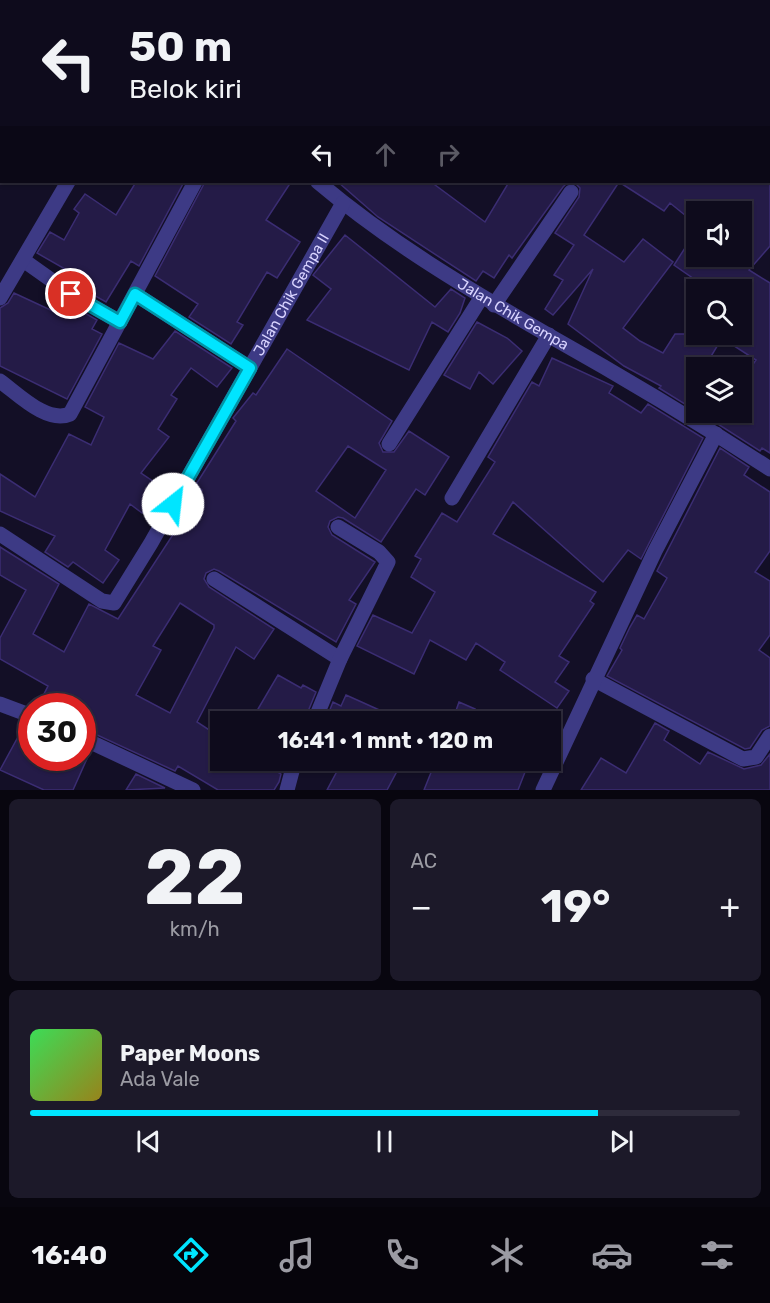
<!DOCTYPE html>
<html lang="id">
<head>
<meta charset="utf-8">
<style>
  :root { --surface:#0e0b1c; --page:#1c1929; --text:#f1f3f6; --muted:#9b9ba3; --line:#2e2b3b; --accent:#00e5ff }
  body { margin:0; font-family:Rubik,sans-serif; background:var(--page); color:var(--text); height:100vh; display:flex; flex-direction:column; font-size:22px; white-space:nowrap }
  * { box-sizing:border-box; margin:0 }
  p { font-size:20px; color:var(--muted) }
  .icon { flex:none; width:33px; height:33px; fill:none; stroke:currentColor; stroke-width:2; stroke-linecap:round; stroke-linejoin:round }
  .map { position:relative; height:790px; overflow:hidden }
  .panel { display:flex; flex-direction:column; gap:9px; padding:9px; background:#08060f; flex:1 }
  .panel>* { flex:none }
  .hud { position:absolute; left:0px; top:0px; width:771px; height:183px; box-shadow:0 2px 4px #0004,0 0 0 2px var(--line); background:#0e0b1c; color:var(--text); overflow:hidden }
  .tools { position:absolute; left:686px; top:201px; display:grid; gap:12px }
  .tools a { display:grid; place-items:center; width:66px; height:66px; border-radius:0px; background:var(--surface); box-shadow:0 2px 4px #0004,0 0 0 2px var(--line); font-size:30px }
  .speed { position:absolute; left:18px; top:693px; display:flex; gap:12px; font-size:30px; font-weight:700; text-align:center }
  .speed>* { display:grid; place-content:center; width:78px; height:78px; border-radius:50%; background:var(--surface); box-shadow:0 2px 4px #0004,0 0 0 2px var(--line); line-height:1 }
  .speed .limit { border:9px solid #d22; background:#fff; color:#111 }
  .pin { position:absolute; display:grid; place-items:center; width:51px; height:51px; color:#fff; margin:-26px; border:3px solid #fff; border-radius:50%; box-shadow:0 2px 6px #0007 }
  .me { position:absolute; width:66px; margin:-33px; rotate:29deg; stroke-linejoin:round; filter:drop-shadow(0 0 4px #0008) }
  .turn { display:flex; align-items:center; gap:21px; height:126px; padding:0 30px; font-size:27px }
  .turn .icon { width:78px; height:78px; stroke-width:2.5 }
  .turn b { display:block; font-size:42px; line-height:51px }
  .lanes { display:flex; align-items:center; height:57px; padding:0 30px; background:#0003; justify-content:center; gap:30px; direction:ltr }
  .lanes .off { opacity:.35 }
  .big { font-size:45px; font-weight:700; line-height:1.1 }
  .panel .tile { flex:1; display:flex; flex-direction:column; justify-content:center; gap:9px; min-width:0; padding:0 21px; border-radius:9px; background:var(--page) }
  .panel .dial { align-items:center; gap:0 }
  .dial b { font-size:78px; line-height:1 }
  .song { display:flex; align-items:center; gap:18px }
  .cover { width:72px; height:72px; border-radius:9px; background:linear-gradient(135deg,hsl(130 70% 55%),hsl(50 70% 35%)) }
  .played { height:6px; border-radius:3px; background:linear-gradient(90deg,var(--accent) 80%,var(--line) 80%) }
  .keys { display:flex; justify-content:space-around; direction:ltr }
  .heat { display:flex; justify-content:space-between; align-items:center; font-size:33px; direction:ltr }
  .panel .tiles { flex:1; display:grid; gap:9px; grid-template-columns:1fr 1fr }
  .tile:last-child { grid-column:span 2 }
  .trip { position:absolute; left:210px; top:711px; width:351px; height:60px; border-radius:0px; background:var(--surface); box-shadow:0 2px 4px #0004,0 0 0 2px var(--line); font-weight:700; line-height:60px; text-align:center }
  .dock { display:flex; height:96px; justify-content:space-around; align-items:center; background:#06040b; color:var(--muted) }
  .dock .icon { width:42px; height:42px }
  .dock .active { color:var(--accent) }
  .dock b { font-size:27px; color:var(--text) }
  .map>svg:first-child { display:block }
  .building { fill:#241b47; stroke:#3b2d73; stroke-width:1.5; fill-rule:evenodd }
  .lines { fill:none; stroke-linecap:round; stroke-linejoin:round }
  .minor { stroke:#3d3a85; stroke-width:15 }
  .route-casing { stroke:#0095a6; stroke-width:15 }
  .route { stroke:#00e5ff; stroke-width:10 }
  .labels { text-anchor:middle; dominant-baseline:central; stroke-width:6; stroke-linejoin:round; paint-order:stroke }
  .street-label { font-size:15px; fill:#d9d4ff; stroke:#130f26 }
</style>
</head>
<body>
<div class="map">
<svg width="770" height="790" viewBox="0 0 770 790">
  <rect width="100%" height="100%" fill="#130f26"/>
  <!-- building -->
  <path class="building" d="M136 182H184L139 266 131 261 106 302 74 284 79 277 37 253 50 232 64 240 79 213 74 209 85 194 116 215Z
    M205 182H291L266 220 300 242 277 278 267 272 237 322 243 325 231 344 189 317 198 304 155 276Z
    M338 182H431L485 222 509 182H770V246L749 270 770 283V453L762 448 760 451 699 412H741V382L756 360 722 338 704 368H696V411L659 388 661 386 624 366 568 324 593 269 553 315 545 309 563 280 554 275 574 245 555 233 579 197 580 188 576 184 567 183 563 187 512 258 509 255 494 278 483 271 476 281 378 217ZM619 182 664 211 670 203 696 224V212H741V256H696V231L674 265 710 290H741V334H675L663 353 640 341 623 328 673 262 643 239 624 262 584 235Z
    M345 235 435 307 451 289 465 298 460 313 448 332 432 322 409 370 307 320 331 289 313 275Z
    M14 293 57 313 64 301 97 320 92 329 102 334 67 399 0 366V308L8 303Z
    M477 322 507 338 522 351 493 384 479 372 470 389 444 375Z
    M175 331 232 368 217 387 191 368 171 395 177 399 158 429 169 437 141 473 160 486 142 513 130 504 105 550 119 560 103 583 73 562 68 567 45 552 55 536 0 511V474L35 497 69 434 91 445 104 417 85 407 119 343 153 359Z
    M287 349 392 421 379 443 383 452H394L409 431 449 457 425 495 416 489 381 542 343 518 338 517 330 521 328 527 332 535 375 562 349 600 356 604 336 642 219 571 214 569 206 573 204 579 209 587 274 629 254 659 236 647 197 722 220 737V760H258L281 774 279 782 274 790H218L178 766 175 771 82 728V706H64L43 696 48 686 0 659V638L26 590 0 575V547L59 584 33 634 64 652 89 604 118 619 202 490 195 486 236 421 233 418 253 393 256 395ZM348 446 386 470 355 518 316 491ZM180 603 214 625V628L170 713 136 695 161 650 153 646Z
    M552 358 613 386 609 393 641 413 648 404 703 438 641 559 628 550 603 582 513 502 493 534 596 592 590 601 594 604 559 656 569 662 555 682 569 691 557 708 500 670 505 662 476 643 466 660 430 640 414 674 357 646 373 615 412 633 435 592 411 577 421 559 415 556 442 513 457 522 495 462 488 457 532 382 539 386Z
    M720 448 749 467 744 475 770 492V551L755 572 770 581V635L759 650 770 658V726L762 730 750 748 745 749 607 676 622 650 620 648 630 627 637 615 644 619 667 578 657 571Z
    M278 675 301 688 303 685 316 692 304 721H280L258 709Z
    M346 695 406 722H325L333 702 341 706Z
    M459 702 475 709 469 722H452Z
    M655 723 669 731 664 740 700 764 708 752 744 769 761 765 770 754V790H581L601 758 626 773Z
    M25 724 32 725V758H82V749L90 752 73 790H44L0 770Z
    M343 760H403L387 790H327Z
    M436 760H512L527 767 518 790H424Z
    M136 774 165 788 126 790Z"/>
  <g class="lines">
    <!-- minor -->
    <g class="minor">
      <path d="M85 0 88 2"/>
      <path d="M688 0 690 2"/>
      <path d="M426 2 427 0"/>
      <path d="M770 63V64"/>
      <path id="s1" d="M318 182C389 242 468 289 548 335 623 377 698 422 770 469"/>
      <path d="M23 260 71 294 120 322"/>
      <path d="M135 294 250 368"/>
      <path d="M0 298 68 182"/>
      <path d="M494 305 571 192"/>
      <path d="M0 381C18 394 47 424 70 414L195 182"/>
      <path d="M389 444 481 298"/>
      <path d="M452 498 549 335"/>
      <path id="s2" d="M0 534 102 601 114 603 151 543 343 203"/>
      <path d="M214 579 340 659"/>
      <path d="M593 679 743 759 756 757 770 736"/>
      <path d="M0 704 32 716"/>
      <path d="M314 722 340 659 388 562 379 552 338 527"/>
      <path d="M82 738 193 790"/>
      <path d="M287 790 295 760"/>
      <path d="M543 790 655 551 716 434"/>
    </g>
  </g>
  <g class="lines">
    <!-- route casing -->
    <g class="route-casing">
      <path id="route" d="M71 294 120 322 135 294 250 368 173 504"/>
    </g>
    <!-- route -->
    <use href="#route" class="route"/>
  </g>
  <g class="labels">
    <!-- street labels -->
    <g class="street-label">
      <text stroke="none"><textPath href="#s2" startOffset="490">Jalan Chik Gempa II</textPath></text>
      <text stroke="none"><textPath href="#s1" startOffset="236">Jalan Chik Gempa</textPath></text>
    </g>
  </g>
</svg>
<div class="tools">
<a><svg class="icon" aria-label="sound" viewBox="0 0 24 24"><path d="M4 9h4l5-4v14l-5-4H4zM17 9q2 3 0 6"/></svg></a>
<a><svg class="icon" aria-label="search" viewBox="0 0 24 24"><circle cx="10" cy="10" r="6"/><path d="M15 15l6 6"/></svg></a>
<a><svg class="icon" aria-label="layers" viewBox="0 0 24 24"><path d="M12 4l9 5-9 5-9-5zM3 14l9 5 9-5"/></svg></a>
</div>
<div class="speed"><div class="limit">30</div></div>
<div class="pin" style="left:71px;top:294px;background:#d93025"><svg class="icon" aria-label="arrive" viewBox="0 0 24 24"><path d="M6 21V4h12l-3 4 3 4H6"/></svg></div>
<svg class="me" style="left:173px;top:504px" viewBox="-20 -20 40 40"><circle r="19" fill="#fff"/><path d="M0-13L10 11 0 6-10 11z" fill="#00e5ff"/></svg>
<div class="trip">16:41 · 1 mnt · 120 m</div>
<div class="hud">
<div class="turn"><svg class="icon" aria-label="left" viewBox="0 0 24 24"><path d="M17 20v-9H6M10 6l-5 5 5 5"/></svg><div><b>50 m</b>Belok kiri</div></div>
<div class="lanes"><svg class="icon" aria-label="left" viewBox="0 0 24 24"><path d="M17 20v-9H6M10 6l-5 5 5 5"/></svg><svg class="icon off" aria-label="ahead" viewBox="0 0 24 24"><path d="M12 20V5M6 11l6-6 6 6"/></svg><svg class="icon off" aria-label="right" viewBox="0 0 24 24"><path d="M7 20v-9h11M14 6l5 5-5 5"/></svg></div>
</div>
</div>
<section class="panel">
<div class="tiles">
<div class="tile dial"><b>22</b><p>km/h</p></div>
<div class="tile"><p>AC</p>
<div class="heat"><a>−</a><b class="big">19°</b><a>+</a></div>
</div>
<div class="tile">
<div class="song"><i class="cover"></i><div><b>Paper Moons</b><p>Ada Vale</p></div></div>
<div class="played"></div>
<div class="keys"><svg class="icon" aria-label="previous" viewBox="0 0 24 24"><path d="M18 5L8 12l10 7zM5 5v14"/></svg><svg class="icon" aria-label="pause" viewBox="0 0 24 24"><path d="M8 5v14M16 5v14"/></svg><svg class="icon" aria-label="next" viewBox="0 0 24 24"><path d="M6 5l10 7-10 7zM19 5v14"/></svg></div>
</div>
</div>
</section>
<nav class="dock">
<b>16:40</b>
<svg class="icon active" aria-label="directions" viewBox="0 0 24 24"><path d="M12 3l9 9-9 9-9-9zM9 14v-3h6M13 9l2 2-2 2"/></svg>
<svg class="icon" aria-label="music" viewBox="0 0 24 24"><path d="M9 18V5l10-2v13"/><circle cx="6" cy="18" r="3"/><circle cx="16" cy="16" r="3"/></svg>
<svg class="icon" aria-label="phone" viewBox="0 0 24 24"><path d="M5 4h4l2 5-3 2q2 4 5 5l2-3 5 2v4C11 20 4 13 5 4z"/></svg>
<svg class="icon" aria-label="climate" viewBox="0 0 24 24"><path d="M12 3v18M4 7l16 10M4 17L20 7"/></svg>
<svg class="icon" aria-label="car" viewBox="0 0 24 24"><path d="M5 17H2v-5l4-1 3-4h7l3 4 3 1v5h-3M9 17h6M6 11h13"/><circle cx="7" cy="17" r="2"/><circle cx="17" cy="17" r="2"/></svg>
<svg class="icon" aria-label="filters" viewBox="0 0 24 24"><path d="M4 7h16M4 17h16"/><circle cx="9" cy="7" r="2"/><circle cx="15" cy="17" r="2"/></svg>
</nav>
</body>
</html>
